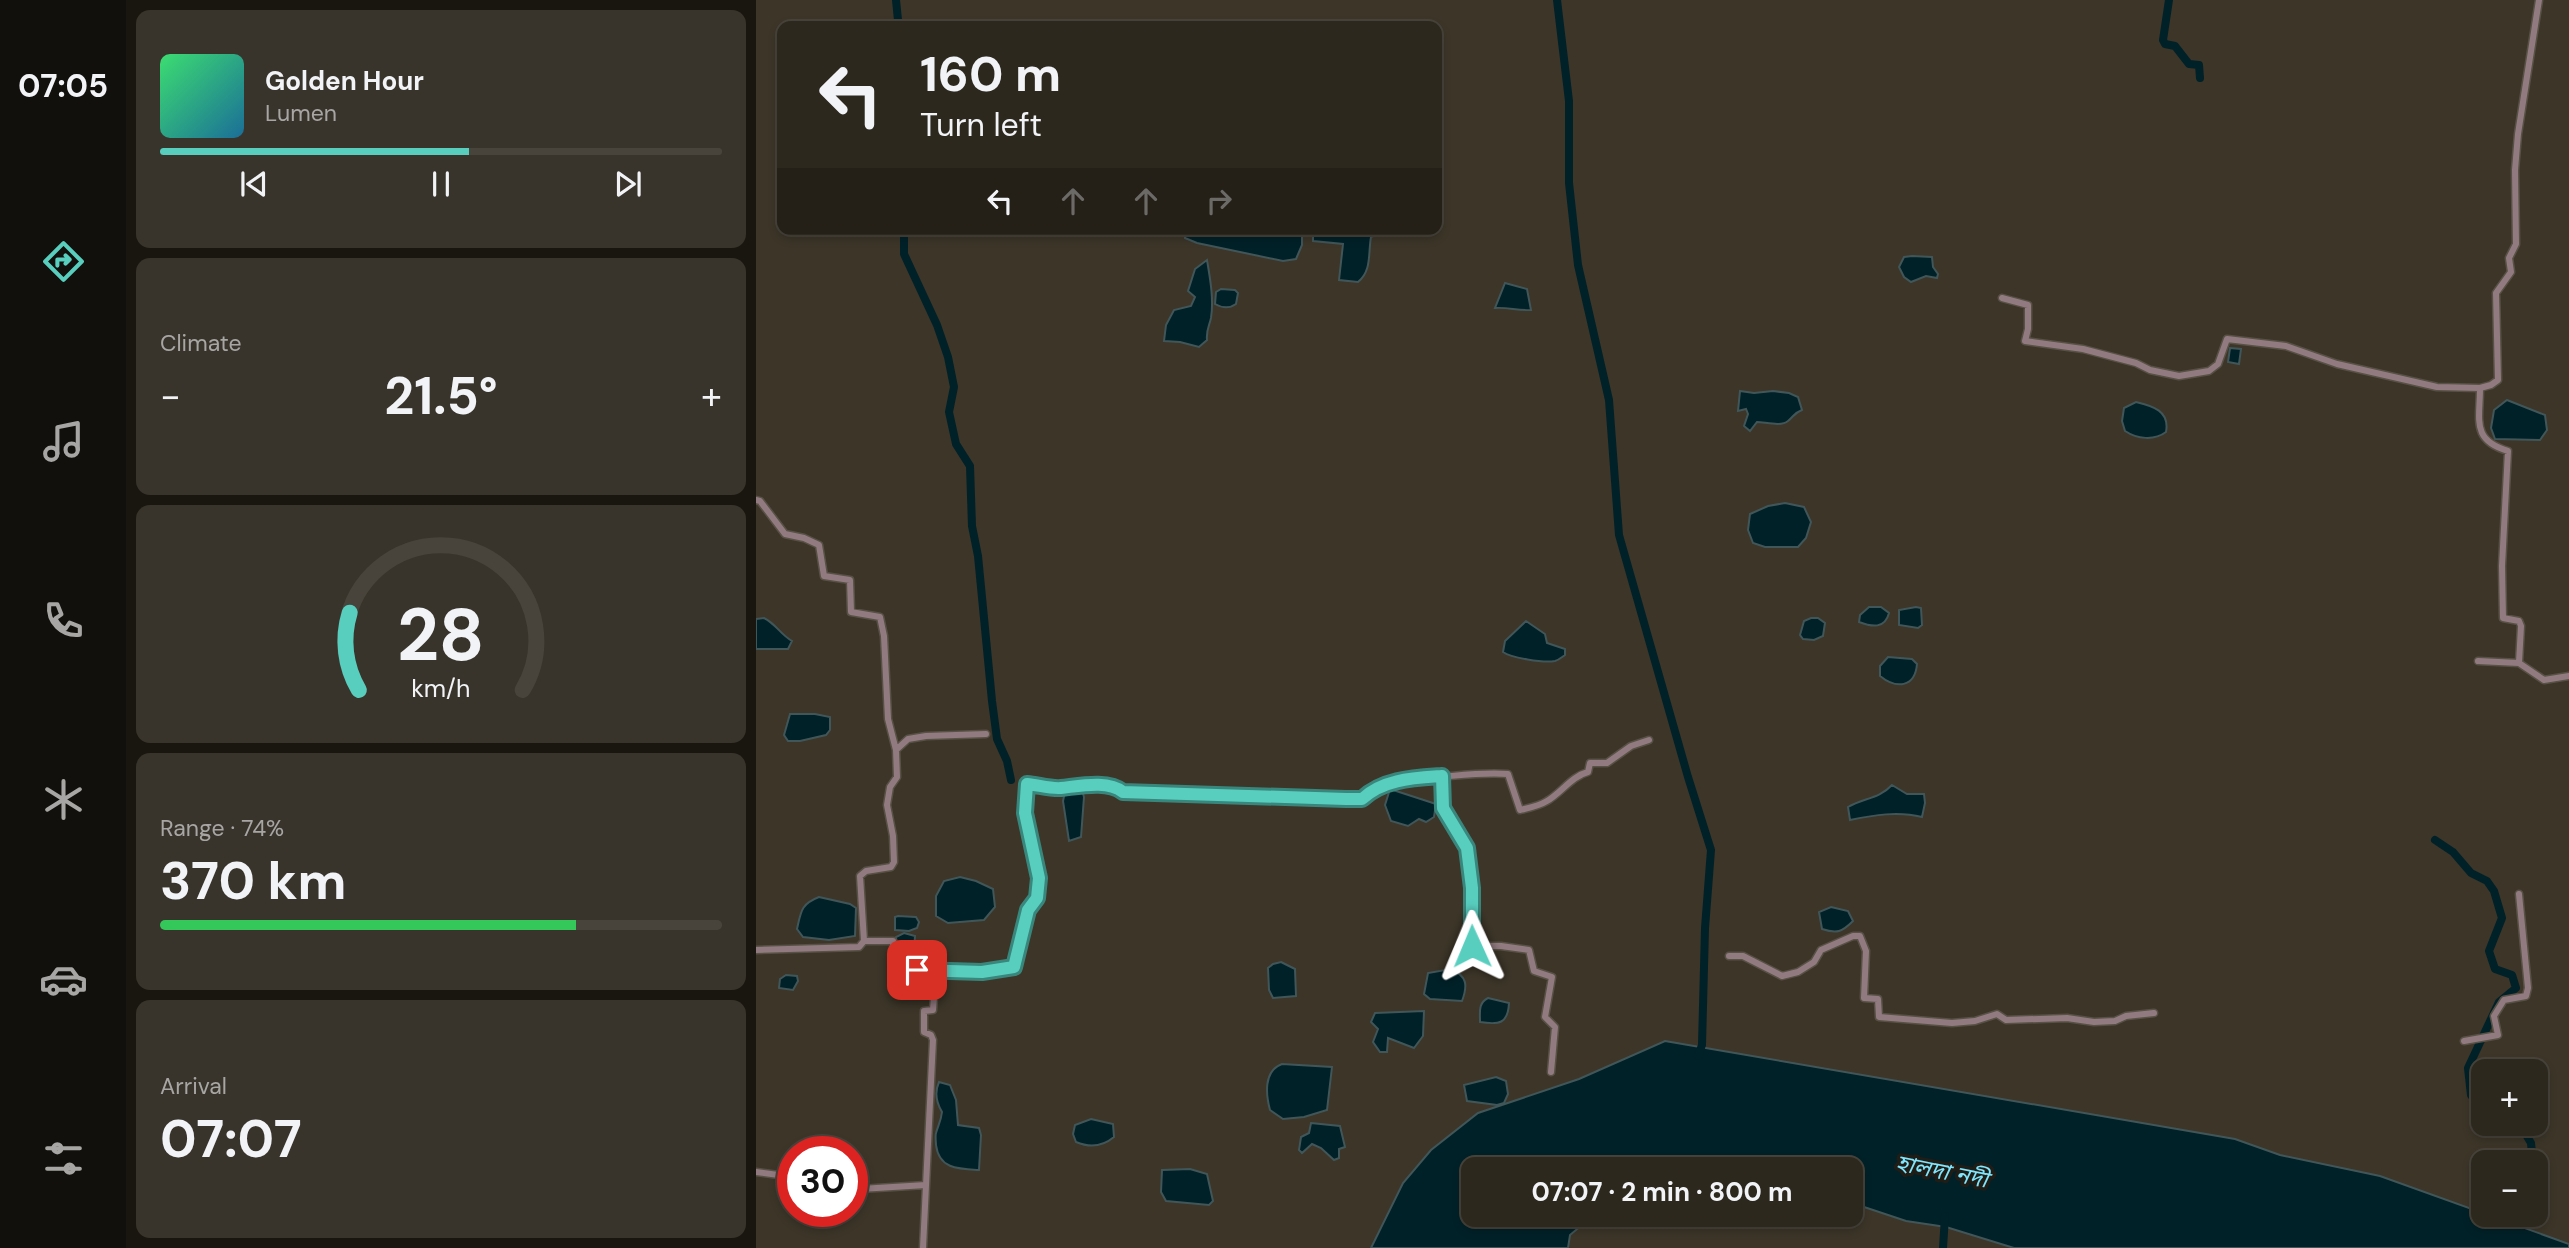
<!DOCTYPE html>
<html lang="en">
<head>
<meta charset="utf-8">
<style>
  :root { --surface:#2d281e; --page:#39342b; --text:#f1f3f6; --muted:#a7a6a4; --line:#48443c; --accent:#58cebf }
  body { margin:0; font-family:"DM Sans","Noto Sans Bengali",sans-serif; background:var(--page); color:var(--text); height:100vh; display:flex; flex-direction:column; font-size:26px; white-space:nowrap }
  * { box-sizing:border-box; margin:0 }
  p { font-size:23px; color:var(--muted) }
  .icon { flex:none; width:38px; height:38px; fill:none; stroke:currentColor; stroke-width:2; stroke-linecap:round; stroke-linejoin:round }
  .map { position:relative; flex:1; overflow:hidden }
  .drawer { display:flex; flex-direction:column; gap:10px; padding:10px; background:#191610; width:630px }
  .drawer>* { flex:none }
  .banner { position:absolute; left:21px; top:21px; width:665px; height:214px; border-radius:14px; box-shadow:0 4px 10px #0003,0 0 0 2px var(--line); background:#2d281e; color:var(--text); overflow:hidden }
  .fabs { position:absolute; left:1715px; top:1059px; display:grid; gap:14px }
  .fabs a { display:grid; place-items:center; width:77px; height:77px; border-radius:14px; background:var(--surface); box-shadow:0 4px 10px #0003,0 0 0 2px var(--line); font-size:35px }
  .speed { position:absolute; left:21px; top:1136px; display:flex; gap:14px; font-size:35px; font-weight:700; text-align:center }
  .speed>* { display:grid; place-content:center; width:91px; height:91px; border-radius:50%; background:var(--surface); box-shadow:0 4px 10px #0003,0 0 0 2px var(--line); line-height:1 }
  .speed .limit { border:10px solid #d22; background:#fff; color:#111 }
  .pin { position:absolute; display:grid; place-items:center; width:60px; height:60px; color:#fff; margin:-30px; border-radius:14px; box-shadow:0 4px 10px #0006 }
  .me { position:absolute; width:77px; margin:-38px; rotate:359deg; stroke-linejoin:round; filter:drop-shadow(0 0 5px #0008) }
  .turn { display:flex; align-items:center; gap:24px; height:147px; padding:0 28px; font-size:32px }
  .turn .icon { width:91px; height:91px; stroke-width:2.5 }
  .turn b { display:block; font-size:49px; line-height:60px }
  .lanes { display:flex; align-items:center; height:66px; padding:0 28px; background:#0003; justify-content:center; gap:35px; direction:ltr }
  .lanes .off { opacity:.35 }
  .big { font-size:52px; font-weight:700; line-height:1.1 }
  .drawer .card { flex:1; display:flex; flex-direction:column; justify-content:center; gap:10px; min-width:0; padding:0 24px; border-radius:14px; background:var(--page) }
  .drawer .dial { align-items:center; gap:0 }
  .dial svg { height:182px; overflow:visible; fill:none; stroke:var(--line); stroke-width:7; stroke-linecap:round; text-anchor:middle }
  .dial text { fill:var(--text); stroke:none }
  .song { display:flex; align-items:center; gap:21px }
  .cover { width:84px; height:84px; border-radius:10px; background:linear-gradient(135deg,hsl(140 70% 55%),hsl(200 70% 35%)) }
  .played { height:7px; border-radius:4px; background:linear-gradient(90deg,var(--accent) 55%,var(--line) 55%) }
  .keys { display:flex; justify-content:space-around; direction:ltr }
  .heat { display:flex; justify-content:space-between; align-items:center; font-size:38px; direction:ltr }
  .charge { height:10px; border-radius:5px; background:linear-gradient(90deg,#34c759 74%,var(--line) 0) }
  .trip { position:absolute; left:705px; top:1157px; width:402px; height:70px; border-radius:14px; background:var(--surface); box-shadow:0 4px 10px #0003,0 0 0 2px var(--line); font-weight:700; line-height:70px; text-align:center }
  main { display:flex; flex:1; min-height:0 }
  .menu { display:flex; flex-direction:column; width:126px; justify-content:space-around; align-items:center; background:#12100c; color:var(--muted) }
  .menu .icon { width:49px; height:49px }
  .menu .selected { color:var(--accent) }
  .menu b { font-size:32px; color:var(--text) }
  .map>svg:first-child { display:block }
  .water { fill:#002128; stroke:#415659; stroke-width:2 }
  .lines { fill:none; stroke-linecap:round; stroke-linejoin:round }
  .canal { stroke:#002128; stroke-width:8 }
  .street-casing { stroke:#585145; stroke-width:9 }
  .street { stroke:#927a81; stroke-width:6 }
  .route-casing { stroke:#39867c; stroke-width:18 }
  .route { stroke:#58cebf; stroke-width:12 }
  .labels { text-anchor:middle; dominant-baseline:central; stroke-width:7; stroke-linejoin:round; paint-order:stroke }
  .water-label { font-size:23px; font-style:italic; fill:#80e6fd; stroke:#201d17 }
</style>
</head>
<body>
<main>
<nav class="menu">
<b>07:05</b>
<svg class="icon selected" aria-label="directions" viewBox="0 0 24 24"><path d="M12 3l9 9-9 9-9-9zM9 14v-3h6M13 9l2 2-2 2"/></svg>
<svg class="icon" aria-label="music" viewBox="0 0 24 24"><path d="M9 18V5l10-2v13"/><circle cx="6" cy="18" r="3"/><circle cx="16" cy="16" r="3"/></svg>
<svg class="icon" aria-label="phone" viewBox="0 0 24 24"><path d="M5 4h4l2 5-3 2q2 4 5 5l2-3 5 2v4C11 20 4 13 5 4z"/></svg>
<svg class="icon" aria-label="climate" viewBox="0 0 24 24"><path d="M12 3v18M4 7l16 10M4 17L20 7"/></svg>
<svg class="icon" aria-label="car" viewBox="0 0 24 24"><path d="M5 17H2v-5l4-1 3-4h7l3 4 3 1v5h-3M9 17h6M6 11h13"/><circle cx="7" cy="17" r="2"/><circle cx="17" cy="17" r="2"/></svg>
<svg class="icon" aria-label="filters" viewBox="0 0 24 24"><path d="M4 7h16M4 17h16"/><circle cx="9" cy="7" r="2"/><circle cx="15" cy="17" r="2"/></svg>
</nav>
<section class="drawer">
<div class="card">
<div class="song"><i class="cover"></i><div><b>Golden Hour</b><p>Lumen</p></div></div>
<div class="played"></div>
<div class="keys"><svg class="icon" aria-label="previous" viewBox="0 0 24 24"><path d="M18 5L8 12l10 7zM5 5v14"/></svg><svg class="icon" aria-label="pause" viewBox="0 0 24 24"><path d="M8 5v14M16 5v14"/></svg><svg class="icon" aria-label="next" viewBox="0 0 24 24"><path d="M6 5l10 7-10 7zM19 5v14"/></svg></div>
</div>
<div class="card"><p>Climate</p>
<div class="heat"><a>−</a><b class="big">21.5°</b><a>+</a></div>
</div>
<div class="card dial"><svg viewBox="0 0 100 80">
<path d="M14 69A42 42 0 1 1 86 69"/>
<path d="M14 69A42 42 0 0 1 10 35" stroke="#58cebf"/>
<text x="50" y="56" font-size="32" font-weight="700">28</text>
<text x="50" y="72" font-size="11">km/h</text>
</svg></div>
<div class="card"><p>Range · 74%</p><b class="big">370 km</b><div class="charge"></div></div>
<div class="card"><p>Arrival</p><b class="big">07:07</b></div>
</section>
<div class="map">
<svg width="1813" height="1248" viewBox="0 0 1813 1248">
  <rect width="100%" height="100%" fill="#3c3528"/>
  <!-- water -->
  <path class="water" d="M428 229H546V245L540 259 527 261 441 243 429 238Z
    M559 229H622V234L615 237C612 253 616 271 602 282L583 280 587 244 557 241V231Z
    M1156 256 1176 257 1177 267 1182 274 1181 278 1170 276 1155 282 1148 277 1143 267 1148 257Z
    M451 260C454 278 458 299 455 318 453 327 450 330 451 340L443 347 424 342 408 341 410 325 418 310 435 306 439 297 432 291 439 269Z
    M749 283 771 289 775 310C762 311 752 307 739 308Z
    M465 289 479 290 482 293 480 304C473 309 466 308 459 304L460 292Z
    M1474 348 1485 349 1483 364 1472 362Z
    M984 391 998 393 1017 391 1033 393 1042 397 1046 410C1038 413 1038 416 1032 421 1025 427 1009 422 1001 422L994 431 988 426 992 414 990 409 982 411Z
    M1751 400 1789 415 1791 430 1784 440 1739 439 1735 428 1738 410Z
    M1380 402C1397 406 1414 411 1410 432 1398 441 1381 439 1369 431L1366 421 1368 408Z
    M1029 503 1048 507 1055 522 1050 538 1042 547H1009L997 543 992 530 994 514 1012 506Z
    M1113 607H1125L1133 613C1129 629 1116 627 1103 622L1104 615Z
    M1160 607 1165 608 1166 625 1162 628 1143 625V610Z
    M8 618C20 624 24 634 36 641L32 649H0V619Z
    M1055 618H1062L1069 623 1067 636 1058 640 1047 639 1044 635 1048 621Z
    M770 621 789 634 791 643 809 649V655C806 657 803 660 799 661 787 663 755 658 747 652L749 641Z
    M1132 657 1156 659 1161 664C1159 688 1140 689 1124 676V666Z
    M34 714H59L74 717V730L70 735 44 741H32L28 735Z
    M1136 785 1151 794H1168L1169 803 1166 817C1142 811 1118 815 1094 820L1092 807C1107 798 1123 799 1136 785Z
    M316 788 326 790 328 797 325 837 313 841 307 801 309 792Z
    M634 789 680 804 678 817 670 822 663 819 652 826 635 821 629 805Z
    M204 877 220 881 237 889 239 907 228 920 192 923 180 916V896L188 881Z
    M63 897 94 904 100 908 99 936 73 940 47 937 41 929C45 911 45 904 63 897Z
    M1075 907 1092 911 1097 921C1086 932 1081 934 1066 929L1063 912Z
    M142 916 160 917 163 922 161 928 153 931 139 930V917Z
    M148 933 159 936 157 964 152 967 142 963 140 937Z
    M525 962 539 969 540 996 517 998 513 990 512 968 517 964Z
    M695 969C711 976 712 985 706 1001L674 999 668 994 672 973Z
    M30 975 41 976 42 981 37 990 23 988 24 979Z
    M732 998 753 1003C752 1024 743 1025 724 1022 724 1012 722 1003 732 998Z
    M668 1011 667 1036 658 1048 632 1038 631 1052H624L617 1042 622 1029 615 1022 619 1013Z
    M909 1041 1479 1139 1524 1155 1624 1176 1813 1244V1248H1258L1190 1227 1150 1221 1096 1203V1169H718V1214L838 1215 814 1235 812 1248H615L647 1183 675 1150 722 1113 823 1079Z
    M526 1064 576 1067 571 1110 548 1117 527 1119 514 1110C510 1095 507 1071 526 1064Z
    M740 1077 750 1081 752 1094 748 1103 741 1105 711 1101 708 1085Z
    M183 1082 194 1085 200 1100 202 1125 223 1128 225 1135 223 1170C202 1169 183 1169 180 1145 180 1142 179 1136 180 1133 182 1126 185 1121 186 1112 180 1102 178 1093 183 1082Z
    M335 1119 357 1124 358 1137C346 1147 334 1148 320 1142L317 1134 319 1125Z
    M555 1123 584 1126 589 1147 583 1149V1158L578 1160 565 1148 556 1144 546 1153 543 1150 545 1137 553 1133Z
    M434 1169 451 1174 457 1201 453 1205 410 1201 405 1192 406 1170Z"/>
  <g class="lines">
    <!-- canal -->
    <path class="canal" d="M801 0 813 101V183L822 265 853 400 863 535 932 777 955 850 949 928 946 1045 942 1056
      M1413 0 1407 40 1409 44 1419 46 1433 64 1443 65 1444 78
      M139 26 142 20 140 0
      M148 229V254L181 325 192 357 198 387 193 412 200 444 214 466 216 526 222 556 236 701 241 739 251 761 255 780
      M1679 840 1697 852 1715 873 1731 881 1738 891 1746 918 1733 951 1739 969 1756 975 1760 988 1743 1002 1712 1068 1715 1095 1727 1111V1119
      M1728 1124V1130L1743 1134 1766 1128 1775 1143 1777 1162
      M1187 1248 1189 1216"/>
    <!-- street casing -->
    <g class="street-casing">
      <path id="street" d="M1246 298 1272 305V329L1269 341 1327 349 1380 363 1394 370 1423 376 1453 371 1462 364 1471 339 1530 346 1581 364 1681 387 1724 388 1735 385 1742 380 1740 293 1755 272 1753 258 1760 244 1759 170 1762 134 1783 0
        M1724 388C1724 420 1715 440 1752 451L1746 566 1747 618 1763 621 1765 626 1763 663 1788 680 1813 676
        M0 500 4 501 29 534 48 538 63 545 68 576 94 580 95 612 124 617 128 636 132 719 140 750
        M1722 661 1763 663
        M686 776 687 808 711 848 716 888 717 946H745L773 950 778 971 796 977 789 1017 799 1027 795 1072
        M108 941 104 876 110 871 135 867 138 862 137 836 131 805 134 787 141 777 140 750 152 739 170 736 230 734
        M0 950 103 947 108 941H137L138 971H180L177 1010 168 1011V1032L175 1035 177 1040 167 1248
        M973 956H987L1026 976 1042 972 1058 962 1065 950 1097 936H1104L1110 951 1108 998 1122 999 1123 1017 1196 1023 1219 1021 1241 1014 1250 1020 1311 1018 1338 1022 1359 1021 1370 1016 1398 1013
        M180 971 241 972 258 967 272 910 281 898 283 878 269 813 271 784C282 785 295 789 305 788 323 786 352 780 367 792L606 798C627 779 657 779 684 777 707 775 729 772 752 774L764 810C773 808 783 806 791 801 805 793 816 776 832 772L834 763H851L875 746 893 740
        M1708 1041 1742 1035 1738 1016 1748 1000 1770 996 1772 988 1763 894
        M0 1172 37 1177
        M96 1188 104 1189 170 1185"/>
    </g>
    <!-- street -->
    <use href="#street" class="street"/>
  </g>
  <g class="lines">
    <!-- route casing -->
    <g class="route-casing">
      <path id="route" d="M161 970 226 972 258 967 272 910 281 898 283 878 269 813 271 784C282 785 295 789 305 788 324 786 352 780 367 792L590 799H606C627 779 658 778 686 776L687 808 711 848 716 888V946"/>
    </g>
    <!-- route -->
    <use href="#route" class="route"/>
  </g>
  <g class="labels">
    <!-- water labels -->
    <g class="water-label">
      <text transform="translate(1186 1171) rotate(11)">হালদা নদী</text>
    </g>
  </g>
</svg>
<div class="fabs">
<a>+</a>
<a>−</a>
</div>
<div class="speed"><div class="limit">30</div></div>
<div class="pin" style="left:161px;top:970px;background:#d93025"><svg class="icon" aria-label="arrive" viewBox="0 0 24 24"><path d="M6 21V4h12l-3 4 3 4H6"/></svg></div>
<svg class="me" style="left:716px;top:946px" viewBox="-20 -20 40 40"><path d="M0-17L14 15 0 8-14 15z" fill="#58cebf" stroke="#fff" stroke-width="4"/></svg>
<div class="trip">07:07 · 2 min · 800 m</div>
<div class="banner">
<div class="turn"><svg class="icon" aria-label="left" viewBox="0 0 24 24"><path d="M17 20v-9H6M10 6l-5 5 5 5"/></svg><div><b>160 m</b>Turn left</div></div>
<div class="lanes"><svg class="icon" aria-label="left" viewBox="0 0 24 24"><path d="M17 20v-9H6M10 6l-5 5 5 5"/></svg><svg class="icon off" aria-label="ahead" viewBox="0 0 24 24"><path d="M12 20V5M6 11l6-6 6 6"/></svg><svg class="icon off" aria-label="ahead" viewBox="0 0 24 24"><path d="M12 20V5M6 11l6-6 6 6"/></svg><svg class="icon off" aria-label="right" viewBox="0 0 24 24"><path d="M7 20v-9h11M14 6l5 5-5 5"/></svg></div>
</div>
</div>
</main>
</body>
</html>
